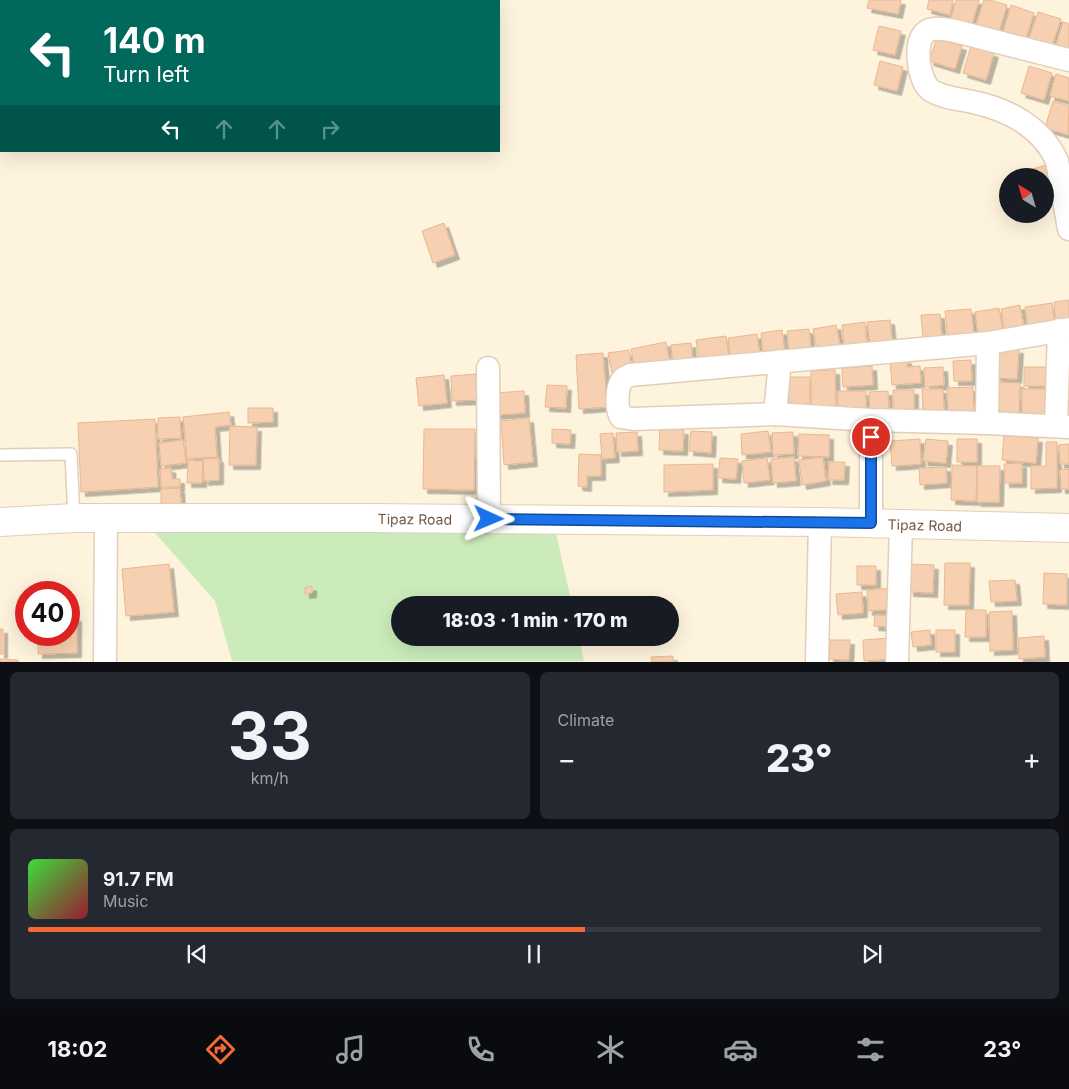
<!DOCTYPE html>
<html lang="en">
<head>
<meta charset="utf-8">
<style>
  :root { --surface:#171b24; --page:#242831; --text:#f1f3f6; --muted:#9ea1a6; --line:#363941; --accent:#f56a34 }
  body { margin:0; font-family:Inter,sans-serif; background:var(--page); color:var(--text); height:100vh; display:flex; flex-direction:column; font-size:19px; white-space:nowrap }
  * { box-sizing:border-box; margin:0 }
  p { font-size:16px; color:var(--muted) }
  .icon { flex:none; width:28px; height:28px; fill:none; stroke:currentColor; stroke-width:2; stroke-linecap:round; stroke-linejoin:round }
  .map { position:relative; height:662px; overflow:hidden }
  .panel { display:flex; flex-direction:column; gap:10px; padding:10px; background:#0d0f14; flex:1 }
  .panel>* { flex:none }
  .top-card { position:absolute; left:0px; top:0px; width:500px; height:152px; box-shadow:0 5px 20px #0002; background:#00695c; color:#fff; overflow:hidden }
  .needle { width:32px; rotate:323deg }
  .buttons { position:absolute; left:999px; top:168px; display:grid; gap:10px }
  .buttons a { display:grid; place-items:center; width:55px; height:55px; border-radius:50%; background:var(--surface); box-shadow:0 5px 20px #0002; font-size:25px }
  .speed { position:absolute; left:15px; top:581px; display:flex; gap:10px; font-size:25px; font-weight:700; text-align:center }
  .speed>* { display:grid; place-content:center; width:65px; height:65px; border-radius:50%; background:var(--surface); box-shadow:0 5px 20px #0002; line-height:1 }
  .speed .limit { border:8px solid #d22; background:#fff; color:#111 }
  .pin { position:absolute; display:grid; place-items:center; width:42px; height:42px; color:#fff; margin:-21px; border:2px solid #fff; border-radius:50%; box-shadow:0 1px 5px #0007 }
  .me { position:absolute; width:55px; margin:-28px; rotate:91deg; stroke-linejoin:round; filter:drop-shadow(0 0 4px #0008) }
  .turn { display:flex; align-items:center; gap:18px; height:105px; padding:0 20px; font-size:22px }
  .turn .icon { width:65px; height:65px; stroke-width:2.5 }
  .turn b { display:block; font-size:35px; line-height:42px }
  .lanes { display:flex; align-items:center; height:48px; padding:0 20px; background:#0003; justify-content:center; gap:25px; direction:ltr }
  .lanes .off { opacity:.35 }
  .big { font-size:38px; font-weight:800; line-height:1.1 }
  .panel .tile { flex:1; display:flex; flex-direction:column; justify-content:center; gap:8px; min-width:0; padding:0 18px; border-radius:8px; background:var(--page) }
  .panel .dial { align-items:center; gap:0 }
  .dial b { font-size:65px; line-height:1 }
  .song { display:flex; align-items:center; gap:15px }
  .cover { width:60px; height:60px; border-radius:8px; background:linear-gradient(135deg,hsl(120 70% 55%),hsl(350 70% 35%)) }
  .played { height:5px; border-radius:2px; background:linear-gradient(90deg,var(--accent) 55%,var(--line) 55%) }
  .keys { display:flex; justify-content:space-around; direction:ltr }
  .heat { display:flex; justify-content:space-between; align-items:center; font-size:28px; direction:ltr }
  .panel .tiles { flex:1; display:grid; gap:10px; grid-template-columns:1fr 1fr }
  .tile:last-child { grid-column:span 2 }
  .trip { position:absolute; left:391px; top:596px; width:288px; height:50px; border-radius:25px; background:var(--surface); box-shadow:0 5px 20px #0002; font-weight:800; line-height:50px; text-align:center }
  .menu { display:flex; height:80px; justify-content:space-around; align-items:center; background:#090b0e; color:var(--muted) }
  .menu .icon { width:35px; height:35px }
  .menu .active { color:var(--accent) }
  .menu b { font-size:22px; color:var(--text) }
  .map>svg:first-child { display:block }
  .green { fill:#cbecba }
  .building { fill:#f6d0b1; stroke:#eab790; filter:url(#shadow) }
  .lines { fill:none; stroke-linecap:round; stroke-linejoin:round }
  .service-casing { stroke:#e2ceb8; stroke-width:14 }
  .minor-casing { stroke:#e2ceb8; stroke-width:25 }
  .tertiary-casing { stroke:#e2ceb8; stroke-width:30 }
  .service { stroke:#fff; stroke-width:11 }
  .minor { stroke:#fff; stroke-width:22 }
  .tertiary { stroke:#fff; stroke-width:28 }
  .route-casing { stroke:#114b97; stroke-width:12 }
  .route { stroke:#1a73e8; stroke-width:9 }
  .labels { text-anchor:middle; dominant-baseline:central; stroke-width:5; stroke-linejoin:round; paint-order:stroke }
  .street-label { font-size:14px; fill:#755843; stroke:#fff6e4 }
</style>
</head>
<body>
<div class="map">
<svg width="1069" height="662" viewBox="0 0 1069 662">
  <defs>
    <filter id="shadow"><feDropShadow dx="4.5" dy="4.5" stdDeviation="0" flood-color="#0004"/></filter>
  </defs>
  <rect width="100%" height="100%" fill="#fef3dc"/>
  <!-- green -->
  <path class="green" d="M148 525 556 533 572 605H400V638H579L584 661H232L215 601Z"/>
  <!-- building -->
  <path class="building" d="M869 0H901L898 14 867 8Z
    M929 0H953L950 15 927 9Z
    M956 0H979L972 24 951 18Z
    M984 0H990L1007 5 999 32 976 25Z
    M1011 5 1034 13 1026 39 1003 32Z
    M1038 12 1061 19 1052 46 1029 38Z
    M1063 22 1069 24V52L1055 48Z
    M879 26 901 31 895 55 873 50Z
    M937 38 962 46 955 69 929 61Z
    M971 46 994 53 986 80 963 73Z
    M880 61 903 67 897 91 874 85Z
    M1029 66 1052 73 1044 100 1021 93Z
    M1056 74 1069 78V101L1050 96Z
    M1053 101 1069 106 1068 135 1045 128Z
    M1046 165 1054 195 1045 198V176H1011Z
    M444 223 455 255 433 263 422 231Z
    M1069 300V323L1056 324 1054 302Z
    M1052 303 1055 323 1028 327 1025 307Z
    M1020 305 1024 327 1004 330 1001 309Z
    M999 308 1003 330 978 334 975 312Z
    M971 309 974 335 948 338 945 311Z
    M940 314 942 337 923 339 921 315Z
    M890 320 892 340 870 343 867 322Z
    M865 322 867 343 844 345 842 325Z
    M836 325 840 345 817 350 813 329Z
    M809 329 811 350 789 352 787 331Z
    M782 330 785 352 763 355 761 333Z
    M757 334 760 357 731 361 728 338Z
    M726 336 729 358 699 362 696 340Z
    M666 342 670 363 635 370 631 349Z
    M691 343 693 362 673 365 671 345Z
    M997 348 1019 349 1017 379 996 378Z
    M629 350 632 370 612 373 608 353Z
    M603 353 607 407 579 409 576 355Z
    M907 359V367L920 366 921 383 892 385 890 360Z
    M971 360 972 381H954L953 361Z
    M872 366 873 385 843 387 842 368Z
    M943 367 944 385 925 387 924 368Z
    M1024 367H1047V386H1024Z
    M835 370 836 406 811 407V371Z
    M476 374 477 400 452 401 451 376Z
    M444 375 447 403 419 406 416 378Z
    M781 377H810V412H794L791 402 782 403Z
    M993 382 1020 383 1019 419 992 418Z
    M547 385 567 386 566 408 545 407Z
    M973 387 974 415 948 416 947 388Z
    M922 389H943L944 411 923 412Z
    M1022 389H1049L1048 418H1022Z
    M893 390H914V411L893 412Z
    M524 391 525 413 496 415 495 393Z
    M838 391H866V412H838Z
    M888 391 889 409 870 411 869 392Z
    M248 408H273V422L248 423Z
    M229 412 231 425 215 427 217 457 187 459 183 417Z
    M180 417 181 438 158 439V418Z
    M529 418 533 462 504 465 501 421Z
    M155 419 158 487 81 492 78 423Z
    M230 426 257 427 256 465H229Z
    M424 429H475L474 490 423 489Z
    M552 429 571 430 570 444 552 443Z
    M660 429 684 430 683 451 659 450Z
    M691 431 712 432 711 453 689 451Z
    M768 431 771 452 742 455 741 434Z
    M637 432 638 451 617 452 616 433Z
    M793 432 794 454 773 455 772 433Z
    M613 433 615 458 602 459 600 434Z
    M799 434 829 435V457L798 456Z
    M1004 436 1038 438 1036 463 1002 460Z
    M920 439 921 464 892 466 890 441Z
    M926 439 948 441 946 463 923 461Z
    M957 439H977V462H957Z
    M183 440 186 463 161 466 159 443Z
    M1046 442H1057V488L1031 489V466H1046Z
    M1069 444V464H1060L1059 445Z
    M579 454 601 455V476H587V487L578 486Z
    M794 457 796 481 773 483 771 459Z
    M823 457 826 481 802 485 799 460Z
    M219 458V480L204 481 203 459Z
    M720 458 738 459 736 479 718 478Z
    M767 458 770 480 744 483 742 461Z
    M188 460 203 461 202 483H187Z
    M829 462H845L844 480H828Z
    M1022 463V483H1005L1004 464Z
    M713 464V490L664 492V465Z
    M952 465 977 466 976 501 951 500Z
    M977 466H1000L999 502H977Z
    M946 467 947 483 920 485 919 468Z
    M171 468 172 479H180V487H161L160 469Z
    M1069 469V489H1061L1060 470Z
    M180 488 181 504 161 505V489Z
    M945 563H970L969 605H944Z
    M169 564 174 612 126 616 122 569Z
    M910 564 934 565 933 593 909 592Z
    M857 566H876V585H857Z
    M1044 573 1067 574V605L1043 604Z
    M1015 580 1017 601 991 602 989 581Z
    M312 586V593L305 594V588Z
    M892 588 894 609 868 611 867 590Z
    M862 592 863 613 838 615 836 594Z
    M966 610H986V637H965Z
    M1012 611 1013 650 990 651 989 612Z
    M875 615 892 616 891 627 874 626Z
    M69 617H77V653L38 654V635H69Z
    M0 629H3V654H0Z
    M930 630 931 645 913 647 911 632Z
    M936 630H955V652H936Z
    M1044 636 1045 657 1019 659 1018 638Z
    M888 638 889 659 864 661 863 640Z
    M830 640H850L849 660 829 659Z
    M673 656V662H652L651 657Z
    M0 659 18 660V662H0Z"/>
  <g class="lines">
    <!-- service casing -->
    <g class="service-casing">
      <path id="service" d="M0 455 71 454 74 518"/>
    </g>
    <!-- minor casing -->
    <g class="minor-casing">
      <path id="minor" d="M25 0V1
        M316 1 325 0
        M1069 60 951 30C942 29 929 26 923 35 914 47 919 83 932 91 944 98 959 99 973 102 1007 109 1042 127 1057 161L1069 229
        M1069 329 988 343 630 375C628 377 625 377 623 379 616 386 616 410 621 417L633 419 775 414 871 420 987 423 1069 427
        M488 368 489 519
        M775 414 780 361
        M987 423 988 343
        M1056 426 1059 330
        M871 523V420
        M105 662 106 519
        M817 662 820 522
        M897 662 901 524"/>
    </g>
    <!-- tertiary casing -->
    <g class="tertiary-casing">
      <g id="tertiary">
        <path id="s1" d="M0 522 74 518H369L820 522 1069 528"/>
      </g>
    </g>
    <!-- service -->
    <use href="#service" class="service"/>
    <!-- minor -->
    <use href="#minor" class="minor"/>
    <!-- tertiary -->
    <use href="#tertiary" class="tertiary"/>
  </g>
  <g class="lines">
    <!-- route casing -->
    <g class="route-casing">
      <path id="route" d="M489 519 871 523V437"/>
    </g>
    <!-- route -->
    <use href="#route" class="route"/>
  </g>
  <g class="labels">
    <!-- street labels -->
    <g class="street-label">
      <text stroke="none"><textPath href="#s1" startOffset="415">Tipaz Road</textPath></text>
      <text stroke="none"><textPath href="#s1" startOffset="925">Tipaz Road</textPath></text>
    </g>
  </g>
</svg>
<div class="buttons">
<a><svg class="needle" viewBox="-14 -14 28 28"><path d="M0-13l5 13h-10z" fill="#e53935"/><path d="M0 13l5-13h-10z" fill="#9ea1a6"/></svg></a>
</div>
<div class="speed"><div class="limit">40</div></div>
<div class="pin" style="left:871px;top:437px;background:#d93025"><svg class="icon" aria-label="arrive" viewBox="0 0 24 24"><path d="M6 21V4h12l-3 4 3 4H6"/></svg></div>
<svg class="me" style="left:489px;top:519px" viewBox="-20 -20 40 40"><path d="M0-17L14 15 0 8-14 15z" fill="#1a73e8" stroke="#fff" stroke-width="4"/></svg>
<div class="trip">18:03 · 1 min · 170 m</div>
<div class="top-card">
<div class="turn"><svg class="icon" aria-label="left" viewBox="0 0 24 24"><path d="M17 20v-9H6M10 6l-5 5 5 5"/></svg><div><b>140 m</b>Turn left</div></div>
<div class="lanes"><svg class="icon" aria-label="left" viewBox="0 0 24 24"><path d="M17 20v-9H6M10 6l-5 5 5 5"/></svg><svg class="icon off" aria-label="ahead" viewBox="0 0 24 24"><path d="M12 20V5M6 11l6-6 6 6"/></svg><svg class="icon off" aria-label="ahead" viewBox="0 0 24 24"><path d="M12 20V5M6 11l6-6 6 6"/></svg><svg class="icon off" aria-label="right" viewBox="0 0 24 24"><path d="M7 20v-9h11M14 6l5 5-5 5"/></svg></div>
</div>
</div>
<section class="panel">
<div class="tiles">
<div class="tile dial"><b>33</b><p>km/h</p></div>
<div class="tile"><p>Climate</p>
<div class="heat"><a>−</a><b class="big">23°</b><a>+</a></div>
</div>
<div class="tile">
<div class="song"><i class="cover"></i><div><b>91.7 FM</b><p>Music</p></div></div>
<div class="played"></div>
<div class="keys"><svg class="icon" aria-label="previous" viewBox="0 0 24 24"><path d="M18 5L8 12l10 7zM5 5v14"/></svg><svg class="icon" aria-label="pause" viewBox="0 0 24 24"><path d="M8 5v14M16 5v14"/></svg><svg class="icon" aria-label="next" viewBox="0 0 24 24"><path d="M6 5l10 7-10 7zM19 5v14"/></svg></div>
</div>
</div>
</section>
<nav class="menu">
<b>18:02</b>
<svg class="icon active" aria-label="directions" viewBox="0 0 24 24"><path d="M12 3l9 9-9 9-9-9zM9 14v-3h6M13 9l2 2-2 2"/></svg>
<svg class="icon" aria-label="music" viewBox="0 0 24 24"><path d="M9 18V5l10-2v13"/><circle cx="6" cy="18" r="3"/><circle cx="16" cy="16" r="3"/></svg>
<svg class="icon" aria-label="phone" viewBox="0 0 24 24"><path d="M5 4h4l2 5-3 2q2 4 5 5l2-3 5 2v4C11 20 4 13 5 4z"/></svg>
<svg class="icon" aria-label="climate" viewBox="0 0 24 24"><path d="M12 3v18M4 7l16 10M4 17L20 7"/></svg>
<svg class="icon" aria-label="car" viewBox="0 0 24 24"><path d="M5 17H2v-5l4-1 3-4h7l3 4 3 1v5h-3M9 17h6M6 11h13"/><circle cx="7" cy="17" r="2"/><circle cx="17" cy="17" r="2"/></svg>
<svg class="icon" aria-label="filters" viewBox="0 0 24 24"><path d="M4 7h16M4 17h16"/><circle cx="9" cy="7" r="2"/><circle cx="15" cy="17" r="2"/></svg>
<b>23°</b>
</nav>
</body>
</html>
